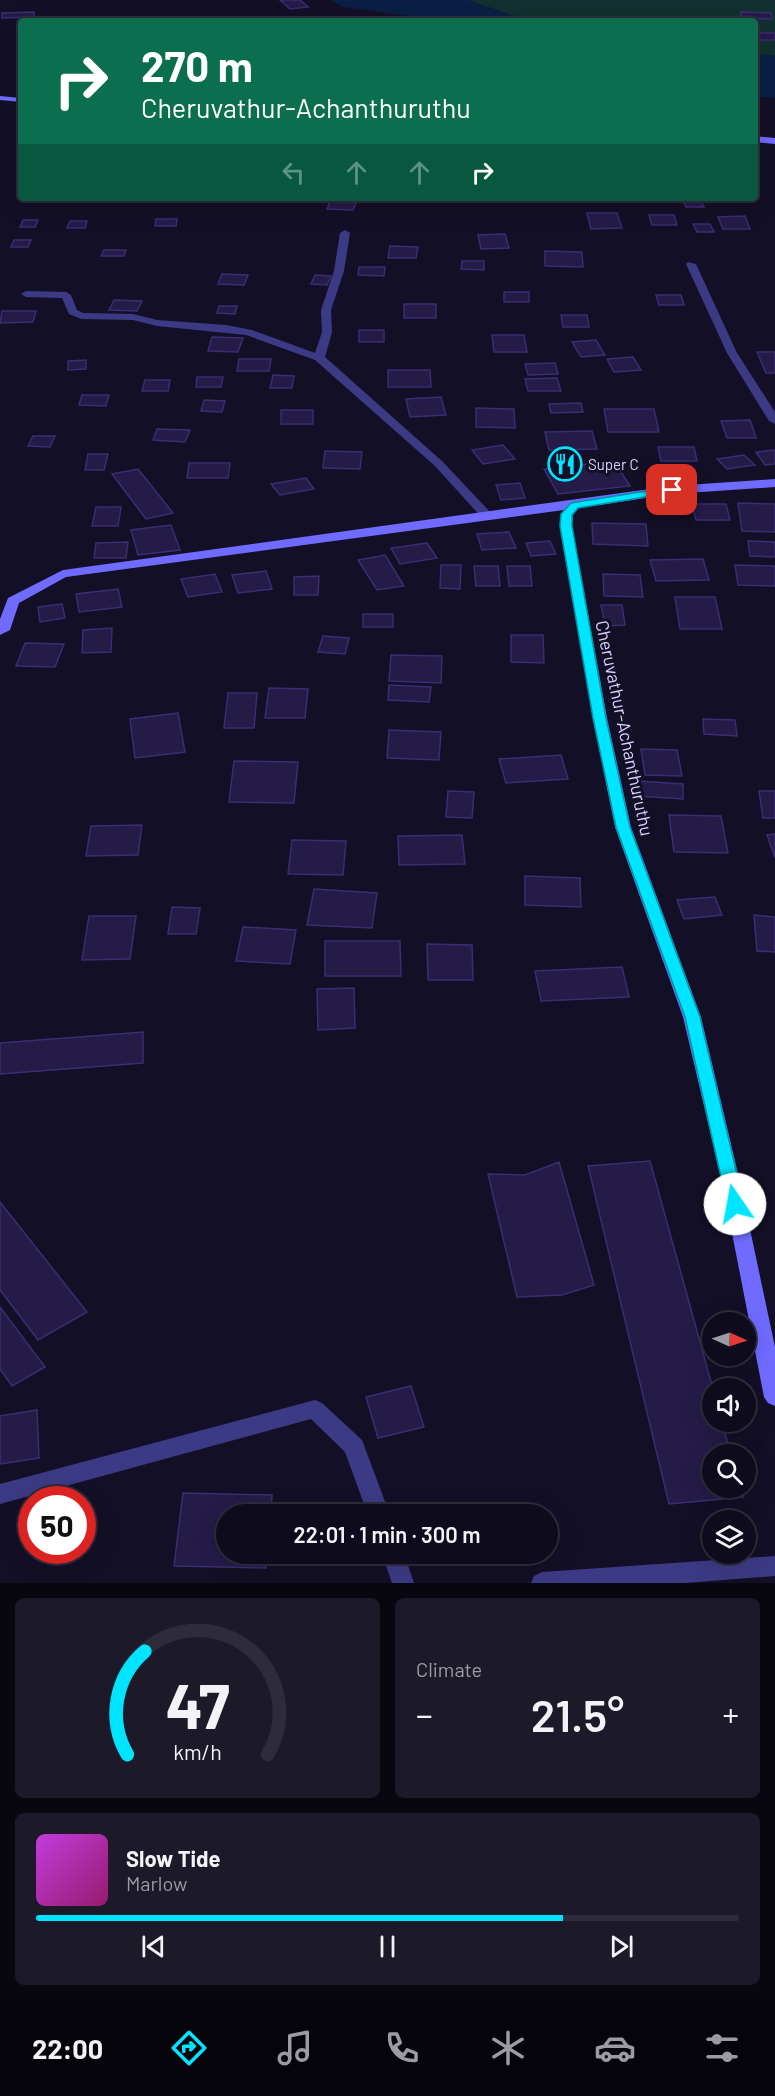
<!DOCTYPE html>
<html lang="en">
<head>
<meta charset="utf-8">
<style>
  :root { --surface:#0e0b1c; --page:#1c1929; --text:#f1f3f6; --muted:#9b9ba3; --line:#2e2b3b; --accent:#00e5ff }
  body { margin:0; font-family:Barlow,sans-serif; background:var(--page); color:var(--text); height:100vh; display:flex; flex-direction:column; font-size:22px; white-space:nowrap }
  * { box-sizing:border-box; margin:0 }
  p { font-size:20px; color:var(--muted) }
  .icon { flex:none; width:33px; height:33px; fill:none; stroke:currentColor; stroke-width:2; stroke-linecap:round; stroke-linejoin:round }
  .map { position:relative; height:1583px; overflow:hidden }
  .drawer { display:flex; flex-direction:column; gap:15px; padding:15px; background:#08060f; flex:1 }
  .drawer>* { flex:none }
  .top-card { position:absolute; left:18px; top:18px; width:740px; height:183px; border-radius:6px; box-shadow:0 6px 24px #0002,0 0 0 2px var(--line); background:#0b6e4f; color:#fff; overflow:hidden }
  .needle { width:39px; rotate:93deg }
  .buttons { position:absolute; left:702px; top:1312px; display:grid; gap:12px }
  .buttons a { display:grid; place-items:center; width:54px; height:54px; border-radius:50%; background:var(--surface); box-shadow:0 6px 24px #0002,0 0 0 2px var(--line); font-size:30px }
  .speed { position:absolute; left:18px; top:1486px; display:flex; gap:12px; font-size:30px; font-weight:700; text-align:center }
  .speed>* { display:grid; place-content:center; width:78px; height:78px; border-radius:50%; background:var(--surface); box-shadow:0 6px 24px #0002,0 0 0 2px var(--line); line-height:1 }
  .speed .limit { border:9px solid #d22; background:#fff; color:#111 }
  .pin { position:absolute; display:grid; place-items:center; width:51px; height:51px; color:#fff; margin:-26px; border-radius:12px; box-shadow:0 3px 9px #0006 }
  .me { position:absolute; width:66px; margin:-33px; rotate:348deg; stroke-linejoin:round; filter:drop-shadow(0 0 4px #0008) }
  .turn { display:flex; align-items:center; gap:21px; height:126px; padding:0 24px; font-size:27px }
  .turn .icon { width:78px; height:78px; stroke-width:2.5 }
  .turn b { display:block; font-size:42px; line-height:51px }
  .lanes { display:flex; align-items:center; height:57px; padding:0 24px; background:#0003; justify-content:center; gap:30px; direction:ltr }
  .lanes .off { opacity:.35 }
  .big { font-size:45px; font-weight:600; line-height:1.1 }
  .drawer .widget { flex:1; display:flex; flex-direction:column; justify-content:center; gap:9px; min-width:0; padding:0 21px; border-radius:9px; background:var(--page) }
  .drawer .dial { align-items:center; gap:0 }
  .dial svg { height:156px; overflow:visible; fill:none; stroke:var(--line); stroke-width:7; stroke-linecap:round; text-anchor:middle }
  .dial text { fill:var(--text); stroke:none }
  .song { display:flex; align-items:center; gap:18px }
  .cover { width:72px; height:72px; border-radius:9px; background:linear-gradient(135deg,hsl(290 70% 55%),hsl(320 70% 35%)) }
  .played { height:6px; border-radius:3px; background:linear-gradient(90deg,var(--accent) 75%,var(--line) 75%) }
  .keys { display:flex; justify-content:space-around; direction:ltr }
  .heat { display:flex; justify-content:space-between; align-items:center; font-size:33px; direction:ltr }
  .drawer .tiles { flex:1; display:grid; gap:15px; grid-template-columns:1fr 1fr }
  .widget:last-child { grid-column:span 2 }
  .trip { position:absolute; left:216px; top:1504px; width:342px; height:60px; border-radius:30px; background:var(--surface); box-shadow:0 6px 24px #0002,0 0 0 2px var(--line); font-weight:600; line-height:60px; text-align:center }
  .tab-bar { display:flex; height:96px; justify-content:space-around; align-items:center; background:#06040b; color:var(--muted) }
  .tab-bar .icon { width:42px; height:42px }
  .tab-bar .selected { color:var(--accent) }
  .tab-bar b { font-size:27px; color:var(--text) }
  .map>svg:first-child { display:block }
  .green { fill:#12302f }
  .water { fill:#0a1f44 }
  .building { fill:#241b47; stroke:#3b2d73; stroke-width:1.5 }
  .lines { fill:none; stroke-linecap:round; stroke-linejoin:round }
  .street { fill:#3d3a85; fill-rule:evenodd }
  .secondary { fill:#6f6bff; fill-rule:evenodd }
  .route { fill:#00e5ff; stroke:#0095a6; stroke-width:1.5 }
  .labels { text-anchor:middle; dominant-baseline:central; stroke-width:6; stroke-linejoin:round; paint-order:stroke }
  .far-poi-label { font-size:15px; fill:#d9d4ff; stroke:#130f26; text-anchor:start }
  .street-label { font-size:18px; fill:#d9d4ff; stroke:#130f26 }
</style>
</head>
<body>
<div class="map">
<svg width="775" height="1583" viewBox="0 0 775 1583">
  <rect width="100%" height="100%" fill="#130f26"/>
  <!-- green -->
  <path class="green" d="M467 0H775V56L755 54 754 21H528Z"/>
  <!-- water -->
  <path class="water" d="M331 0H467L528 21H445L343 7Z
    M755 54 775 56V98L755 96Z"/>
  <!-- building -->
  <path class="building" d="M280 0H300L308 7 290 9Z
    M34 12V17L2 18V13Z
    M741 12 771 13 772 19 741 18Z
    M759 33H775V40H760Z
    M331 199 357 201 353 210 327 209Z
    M683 200H700L704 207H686Z
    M587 213H617L622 228 591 229Z
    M649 215H674L677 225H652Z
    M745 216 750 229H723L718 217Z
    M156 219H177L176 226H155Z
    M23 220H38L35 227H20Z
    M70 221H87L85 228H67Z
    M693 224H710L714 232H697Z
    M505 234 509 248 481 249 478 235Z
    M14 240H31L28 247H11Z
    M390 246 418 247 416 258H388Z
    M104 250H126L124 256H101Z
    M545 251 582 252 583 267 545 266Z
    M462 261H484V270L461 269Z
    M359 267H385L384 276 358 275Z
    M222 274 248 275 244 285 218 284Z
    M315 275 331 276 327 285 311 284Z
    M504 292H529V302H504Z
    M656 295H681L684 305H659Z
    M114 300 142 301 137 311 109 310Z
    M404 304H436V318H404Z
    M219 306H237L235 314 217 313Z
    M2 311H36L33 322 0 323Z
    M561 315H587L589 327H563Z
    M359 330H384V342H359Z
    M492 335H524L527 352H494Z
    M212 337 243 338 238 352 208 351Z
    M596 340 605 355 581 357 572 342Z
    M757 352H775V373H766Z
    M633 357 641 370 614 372 607 359Z
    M239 359H271L269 371H237Z
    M86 360V369L68 370V361Z
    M555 363 558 374 528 375 525 364Z
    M388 370H430L431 387H388Z
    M273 375 294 376 292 388H270Z
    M197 377H223L221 387H196Z
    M557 378 561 391H528L525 379Z
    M145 380H170L168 391H142Z
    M82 395H109L106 406 79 405Z
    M441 397 446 415 410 417 406 399Z
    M204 400 225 401 222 412 201 411Z
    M581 403 583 412 551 413 549 404Z
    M476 408 514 409 515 428 476 427Z
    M604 409H654L659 432H608Z
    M281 410H313V424H281Z
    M750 420 756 438H727L721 421Z
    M157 429 190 430 185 442 153 440Z
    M592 431 597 449 549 450 545 432Z
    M33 436H55L50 447 28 446Z
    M503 445 515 459 483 464 472 450Z
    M658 447H694L697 461H661Z
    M775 450V464L765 465 756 452Z
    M325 451 362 452 360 469 323 468Z
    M88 454H108L104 470H85Z
    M744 455 755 465 727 469 717 459Z
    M614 461 630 486 558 494 544 469Z
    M189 463H230L228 478H187Z
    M138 469 173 513 146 519 112 474Z
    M306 478 314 489 280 495 271 484Z
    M520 483 525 498 501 500 496 485Z
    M738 503 775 504V532L742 531Z
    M692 504H726L730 520H696Z
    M96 507H121L118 526H92Z
    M592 523 646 524 648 546 593 544Z
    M171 525 180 550 138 555 131 530Z
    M509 532 516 548 482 550 477 534Z
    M550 541 556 554 531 556 526 543Z
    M748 541 775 542V557L750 556Z
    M128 542 126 558H94L96 543Z
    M427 543 437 558 400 564 391 548Z
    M385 555 404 586 377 590 358 560Z
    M703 559 709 580 656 581 650 560Z
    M441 565H461L460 589 440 588Z
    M735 565 775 566V586L738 585Z
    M474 566H498L500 586H476Z
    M507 566H530L532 586H509Z
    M266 571 272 589 238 593 232 575Z
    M215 574 222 592 188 597 181 579Z
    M603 574 640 575 643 597 604 596Z
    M319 576 318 595H294V577Z
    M118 589 122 607 79 612 76 594Z
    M675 597H715L722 629H680Z
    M62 604 65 618 40 622 38 607Z
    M601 605H622L625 625 605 626Z
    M363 614H393V627H363Z
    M112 628 111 652 82 653 83 630Z
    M511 635H543L544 663 511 662Z
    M323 636 349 638 345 654 318 652Z
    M25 643 64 644 55 667 16 666Z
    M391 655 442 656 441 683 389 681Z
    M389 685 431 687 429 702 388 700Z
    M269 688 308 689 305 718H265Z
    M228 693H257L254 728H224Z
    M178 713 185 752 135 758 130 719Z
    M703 719 735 720 737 736 704 734Z
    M389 730 441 732 439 760 387 758Z
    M641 749 677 750 682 776 645 775Z
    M561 755 568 779 506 783 499 759Z
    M234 761 298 762 294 803 229 802Z
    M638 781 683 784V799L637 796Z
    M448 791 474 792 472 818 446 817Z
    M759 791H775V818H763Z
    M669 815 721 816 728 853 674 852Z
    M142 825 138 855 86 856 91 826Z
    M775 834V858L767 835Z
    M462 835 465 864 399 865 398 836Z
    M292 840 346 841 343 875 288 874Z
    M525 876 580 878 581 907 525 905Z
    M314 889 377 893 372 928 307 925Z
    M715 897 722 915 684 919 677 900Z
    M172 907 200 908 196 934H168Z
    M754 915 775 917V952L757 951Z
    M89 916H136L130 959 82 960Z
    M243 927 296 930 290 964 236 961Z
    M325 941H400L401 976H325Z
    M427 944 472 945 473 980H428Z
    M622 967 629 997 541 1001 535 971Z
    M354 988 355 1028 318 1030 317 989Z
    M143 1032V1063L0 1074V1043Z
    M650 1161 713 1389 712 1422H722L731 1455H712V1488H740L743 1497 669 1504 588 1166Z
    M559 1162 594 1285 562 1295 517 1297 488 1174 525 1175Z
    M0 1202 87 1312 38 1340 0 1290Z
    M0 1307 45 1367 12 1386 0 1369Z
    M411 1386 424 1427 378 1438 366 1397Z
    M37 1410 39 1458 0 1464V1416Z
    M183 1493 272 1495 271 1515H226V1554H267L266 1568 174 1566Z"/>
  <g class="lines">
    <!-- street -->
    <path class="street" d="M345 230 350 233 344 271 331 310 332 332 325 357 443 462 491 513V519H483L435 466 315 360 246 335 157 326 133 320 81 319 69 314 62 298 26 297 21 294 26 291 66 292 71 295 77 310 83 313 133 314 157 320 226 325 252 330 315 353 322 332 321 310 334 271 340 233Z
      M688 262 696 264 737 353 775 412V424L769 421 727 353 686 264Z
      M315 1400 322 1403 362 1440 390 1515H368L345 1452 311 1419 0 1504V1484Z
      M382 1554H404L414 1583H392Z
      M775 1556V1576L685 1583H531L534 1576 542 1572Z"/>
    <!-- secondary -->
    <path class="secondary" d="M0 96 21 98V102L0 100Z
      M754 136 775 138V144L754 142Z
      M775 479V487L672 494 579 508 573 515 572 526 607 718 631 827 701 1017 740 1182 775 1347V1406L768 1403 764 1397 722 1182 683 1017 615 827 593 718 560 526 561 514 564 510 66 577 19 603 10 630 0 635V619L8 598 63 570 672 486Z"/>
  </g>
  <!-- route -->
  <path class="route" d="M672 487 677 490 676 492 578 508 572 515V526L606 718 630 827 700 1017 744 1204 741 1208 735 1210 729 1208 727 1204 685 1017 616 827 593 718 560 526 561 514 571 503Z"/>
  <!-- icons -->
  <defs>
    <g id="restaurant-ring" transform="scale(1.725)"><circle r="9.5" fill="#130f26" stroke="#00e5ff" stroke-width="1.5"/><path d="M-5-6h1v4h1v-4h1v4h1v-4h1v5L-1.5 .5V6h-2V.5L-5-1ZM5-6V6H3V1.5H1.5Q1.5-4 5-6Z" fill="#00e5ff"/></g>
  </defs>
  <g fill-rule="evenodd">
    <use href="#restaurant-ring" x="565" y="464"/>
  </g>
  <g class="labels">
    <!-- far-poi labels -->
    <g class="far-poi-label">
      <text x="588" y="464">Super C</text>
    </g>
    <!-- street labels -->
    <g class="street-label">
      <text transform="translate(625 728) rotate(78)">Cheruvathur-Achanthuruthu</text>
    </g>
  </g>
</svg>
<div class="buttons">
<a><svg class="needle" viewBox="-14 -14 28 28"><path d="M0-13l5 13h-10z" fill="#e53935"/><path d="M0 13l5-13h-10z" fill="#9b9ba3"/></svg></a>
<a><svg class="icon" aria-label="sound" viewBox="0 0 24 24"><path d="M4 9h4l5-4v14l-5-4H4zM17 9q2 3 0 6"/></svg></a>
<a><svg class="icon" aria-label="search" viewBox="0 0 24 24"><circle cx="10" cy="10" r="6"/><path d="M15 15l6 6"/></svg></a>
<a><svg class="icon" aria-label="layers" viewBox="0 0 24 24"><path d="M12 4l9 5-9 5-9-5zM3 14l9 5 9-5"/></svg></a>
</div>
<div class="speed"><div class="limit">50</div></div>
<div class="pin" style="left:672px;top:490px;background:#d93025"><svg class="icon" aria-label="arrive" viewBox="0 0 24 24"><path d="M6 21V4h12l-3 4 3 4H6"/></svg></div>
<svg class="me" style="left:735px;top:1204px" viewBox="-20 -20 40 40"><circle r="19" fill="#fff"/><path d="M0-13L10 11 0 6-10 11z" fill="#00e5ff"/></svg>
<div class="trip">22:01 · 1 min · 300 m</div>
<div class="top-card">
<div class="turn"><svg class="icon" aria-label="right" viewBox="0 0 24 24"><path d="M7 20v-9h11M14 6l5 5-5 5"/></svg><div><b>270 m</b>Cheruvathur-Achanthuruthu</div></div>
<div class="lanes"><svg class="icon off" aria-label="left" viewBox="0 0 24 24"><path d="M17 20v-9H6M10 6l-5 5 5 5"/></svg><svg class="icon off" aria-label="ahead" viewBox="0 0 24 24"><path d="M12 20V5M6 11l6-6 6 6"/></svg><svg class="icon off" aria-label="ahead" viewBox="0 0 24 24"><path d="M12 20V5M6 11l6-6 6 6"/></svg><svg class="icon" aria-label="right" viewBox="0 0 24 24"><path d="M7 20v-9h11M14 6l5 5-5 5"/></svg></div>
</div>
</div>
<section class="drawer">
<div class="tiles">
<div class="widget dial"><svg viewBox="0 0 100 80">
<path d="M14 69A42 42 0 1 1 86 69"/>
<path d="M14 69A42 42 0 0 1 23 16" stroke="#00e5ff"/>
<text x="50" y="56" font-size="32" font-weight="700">47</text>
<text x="50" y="72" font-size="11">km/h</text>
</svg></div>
<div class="widget"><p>Climate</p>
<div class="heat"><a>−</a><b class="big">21.5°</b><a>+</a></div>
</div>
<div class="widget">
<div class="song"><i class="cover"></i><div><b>Slow Tide</b><p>Marlow</p></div></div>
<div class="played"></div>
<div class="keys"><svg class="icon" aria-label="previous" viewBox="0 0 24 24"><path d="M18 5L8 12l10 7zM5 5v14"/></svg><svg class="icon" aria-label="pause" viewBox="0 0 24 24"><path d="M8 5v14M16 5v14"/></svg><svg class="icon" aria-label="next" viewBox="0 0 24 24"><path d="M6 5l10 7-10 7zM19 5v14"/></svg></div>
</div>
</div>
</section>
<nav class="tab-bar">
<b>22:00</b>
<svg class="icon selected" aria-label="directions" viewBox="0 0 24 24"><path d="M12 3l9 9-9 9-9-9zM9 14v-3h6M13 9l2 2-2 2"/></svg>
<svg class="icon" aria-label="music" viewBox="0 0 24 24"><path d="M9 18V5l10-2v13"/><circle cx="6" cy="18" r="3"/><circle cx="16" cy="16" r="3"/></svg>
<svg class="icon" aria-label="phone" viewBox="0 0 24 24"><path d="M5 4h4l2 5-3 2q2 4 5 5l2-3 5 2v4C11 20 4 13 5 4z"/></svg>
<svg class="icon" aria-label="climate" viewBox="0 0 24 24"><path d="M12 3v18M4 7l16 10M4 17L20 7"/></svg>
<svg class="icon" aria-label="car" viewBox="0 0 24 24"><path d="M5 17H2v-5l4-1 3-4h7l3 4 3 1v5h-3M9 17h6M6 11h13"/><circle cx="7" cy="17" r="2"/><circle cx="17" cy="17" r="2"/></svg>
<svg class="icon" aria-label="filters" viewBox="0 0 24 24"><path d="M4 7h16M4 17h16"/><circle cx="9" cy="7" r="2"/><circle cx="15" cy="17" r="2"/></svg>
</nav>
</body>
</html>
